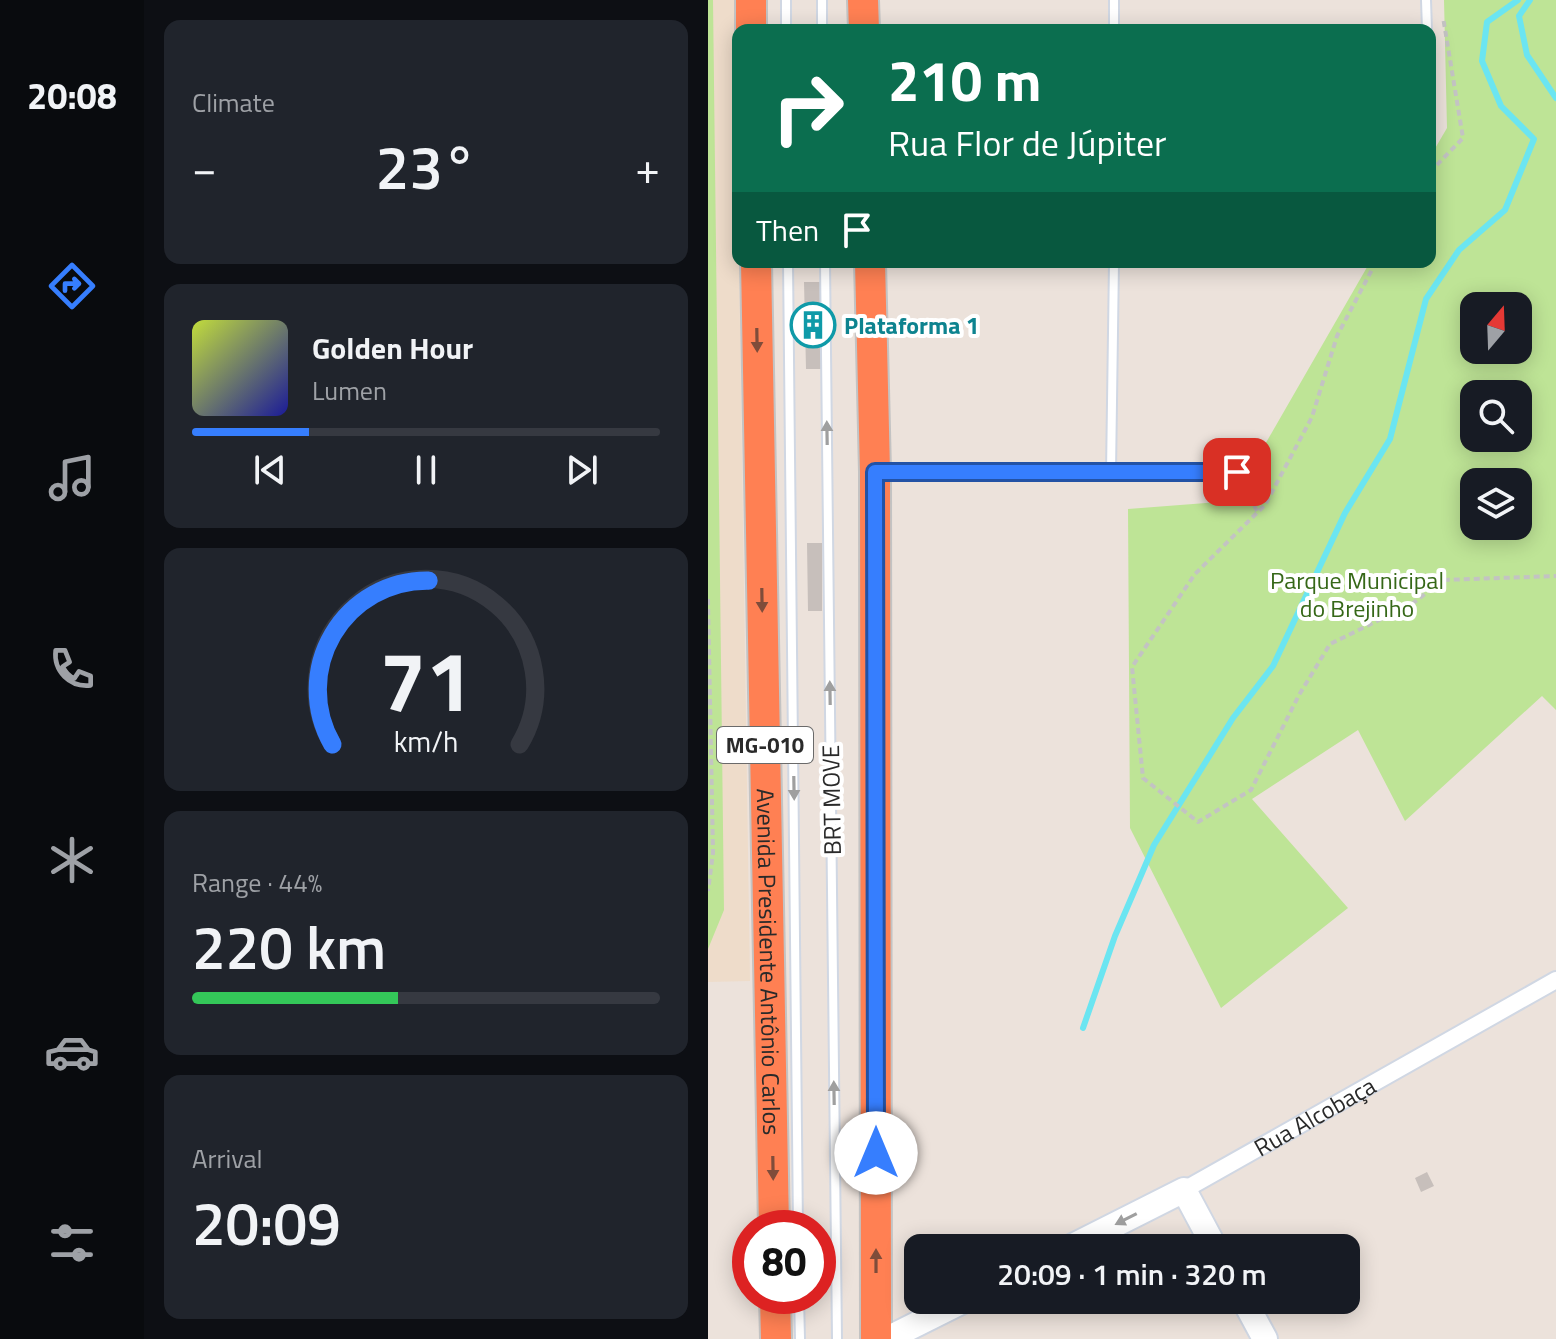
<!DOCTYPE html>
<html lang="en">
<head>
<meta charset="utf-8">
<style>
  :root { --surface:#171b24; --page:#20242c; --text:#f1f3f6; --muted:#9ea1a6; --line:#363941; --accent:#367efe }
  body { margin:0; font-family:"Titillium Web",sans-serif; background:var(--page); color:var(--text); height:100vh; display:flex; flex-direction:column; font-size:30px; white-space:nowrap }
  * { box-sizing:border-box; margin:0 }
  p { font-size:26px; color:var(--muted) }
  .icon { flex:none; width:44px; height:44px; fill:none; stroke:currentColor; stroke-width:2; stroke-linecap:round; stroke-linejoin:round }
  .map { position:relative; flex:1; overflow:hidden }
  .drawer { display:flex; flex-direction:column; gap:20px; padding:20px; background:#0d0f14; width:564px }
  .drawer>* { flex:none }
  .hud { position:absolute; left:24px; top:24px; width:704px; height:244px; border-radius:16px; box-shadow:0 4px 20px #0003; background:#0b6e4f; color:#fff; overflow:hidden }
  .needle { width:52px; rotate:19deg }
  .controls { position:absolute; left:752px; top:292px; display:grid; gap:16px }
  .controls a { display:grid; place-items:center; width:72px; height:72px; border-radius:16px; background:var(--surface); box-shadow:0 4px 20px #0003; font-size:40px }
  .speed { position:absolute; left:24px; top:1210px; display:flex; gap:16px; font-size:40px; font-weight:700; text-align:center }
  .speed>* { display:grid; place-content:center; width:104px; height:104px; border-radius:50%; background:var(--surface); box-shadow:0 4px 20px #0003; line-height:1 }
  .speed .limit { border:12px solid #d22; background:#fff; color:#111 }
  .pin { position:absolute; display:grid; place-items:center; width:68px; height:68px; color:#fff; margin:-34px; border-radius:16px; box-shadow:0 4px 12px #0006 }
  .me { position:absolute; width:88px; margin:-44px; rotate:0deg; stroke-linejoin:round; filter:drop-shadow(0 0 6px #0008) }
  .turn { display:flex; align-items:center; gap:28px; height:168px; padding:0 24px; font-size:36px }
  .turn .icon { width:104px; height:104px; stroke-width:2.5 }
  .turn b { display:block; font-size:56px; line-height:68px }
  .then { display:flex; align-items:center; height:76px; padding:0 24px; background:#0003; gap:16px; font-size:30px }
  .big { font-size:60px; font-weight:600; line-height:1.1 }
  .drawer .card { flex:1; display:flex; flex-direction:column; justify-content:center; gap:12px; min-width:0; padding:0 28px; border-radius:16px; background:var(--page) }
  .drawer .dial { align-items:center; gap:0 }
  .dial svg { height:208px; overflow:visible; fill:none; stroke:var(--line); stroke-width:7; stroke-linecap:round; text-anchor:middle }
  .dial text { fill:var(--text); stroke:none }
  .song { display:flex; align-items:center; gap:24px }
  .cover { width:96px; height:96px; border-radius:12px; background:linear-gradient(135deg,hsl(70 70% 55%),hsl(240 70% 35%)) }
  .played { height:8px; border-radius:4px; background:linear-gradient(90deg,var(--accent) 25%,var(--line) 25%) }
  .keys { display:flex; justify-content:space-around; direction:ltr }
  .heat { display:flex; justify-content:space-between; align-items:center; font-size:44px; direction:ltr }
  .charge { height:12px; border-radius:6px; background:linear-gradient(90deg,#34c759 44%,var(--line) 0) }
  .trip { position:absolute; left:196px; top:1234px; width:456px; height:80px; border-radius:16px; background:var(--surface); box-shadow:0 4px 20px #0003; font-weight:600; line-height:80px; text-align:center }
  main { display:flex; flex:1; min-height:0 }
  .tabs { display:flex; flex-direction:column; width:144px; justify-content:space-around; align-items:center; background:#090b0e; color:var(--muted) }
  .tabs .icon { width:56px; height:56px }
  .tabs .on { color:var(--accent) }
  .tabs b { font-size:36px; color:var(--text) }
  .map>svg:first-child { display:block }
  .education { fill:#eedcca }
  .green { fill:#bee496; fill-rule:evenodd }
  .lines { fill:none; stroke-linecap:round; stroke-linejoin:round }
  .stream { stroke:#6be5f1; stroke-width:6 }
  .building { fill:#c7bfbb }
  .lane-casing { stroke:#d0d7e3; stroke-width:12 }
  .street-casing { stroke:#d0d7e3; stroke-width:20 }
  .secondary-casing { stroke:#d0d7e3; stroke-width:28 }
  .highway-casing { stroke:#c3c3c3; stroke-width:34 }
  .path { stroke:#c3c3c3; stroke-width:4; stroke-dasharray:6 4; stroke-linecap:butt }
  .lane { stroke:#fff; stroke-width:8 }
  .street { stroke:#fff; stroke-width:16 }
  .secondary { stroke:#fff; stroke-width:24 }
  .highway { stroke:#ff8053; stroke-width:30 }
  .oneway { fill:#7f4c3a }
  .oneway2 { fill:#9f9f9f }
  .route-casing { stroke:#2352a5; stroke-width:20 }
  .route { stroke:#367efe; stroke-width:14 }
  .labels { text-anchor:middle; dominant-baseline:central; stroke-width:8; stroke-linejoin:round; paint-order:stroke }
  .shield { fill:#fff; stroke:#6a6a6a; stroke-width:2 }
  .shield-label { font-size:22px; font-weight:bold; fill:#2a2a2a }
  .culture-label { font-size:24px; font-weight:bold; fill:#0d838f; stroke:#fff; text-anchor:start }
  .park-label { font-size:24px; fill:#366818; stroke:#fff }
  .street-label { font-size:24px; fill:#2a2a2a; stroke:#fff }
</style>
</head>
<body>
<main>
<nav class="tabs">
<b>20:08</b>
<svg class="icon on" aria-label="directions" viewBox="0 0 24 24"><path d="M12 3l9 9-9 9-9-9zM9 14v-3h6M13 9l2 2-2 2"/></svg>
<svg class="icon" aria-label="music" viewBox="0 0 24 24"><path d="M9 18V5l10-2v13"/><circle cx="6" cy="18" r="3"/><circle cx="16" cy="16" r="3"/></svg>
<svg class="icon" aria-label="phone" viewBox="0 0 24 24"><path d="M5 4h4l2 5-3 2q2 4 5 5l2-3 5 2v4C11 20 4 13 5 4z"/></svg>
<svg class="icon" aria-label="climate" viewBox="0 0 24 24"><path d="M12 3v18M4 7l16 10M4 17L20 7"/></svg>
<svg class="icon" aria-label="car" viewBox="0 0 24 24"><path d="M5 17H2v-5l4-1 3-4h7l3 4 3 1v5h-3M9 17h6M6 11h13"/><circle cx="7" cy="17" r="2"/><circle cx="17" cy="17" r="2"/></svg>
<svg class="icon" aria-label="filters" viewBox="0 0 24 24"><path d="M4 7h16M4 17h16"/><circle cx="9" cy="7" r="2"/><circle cx="15" cy="17" r="2"/></svg>
</nav>
<section class="drawer">
<div class="card"><p>Climate</p>
<div class="heat"><a>−</a><b class="big">23°</b><a>+</a></div>
</div>
<div class="card">
<div class="song"><i class="cover"></i><div><b>Golden Hour</b><p>Lumen</p></div></div>
<div class="played"></div>
<div class="keys"><svg class="icon" aria-label="previous" viewBox="0 0 24 24"><path d="M18 5L8 12l10 7zM5 5v14"/></svg><svg class="icon" aria-label="pause" viewBox="0 0 24 24"><path d="M8 5v14M16 5v14"/></svg><svg class="icon" aria-label="next" viewBox="0 0 24 24"><path d="M6 5l10 7-10 7zM19 5v14"/></svg></div>
</div>
<div class="card dial"><svg viewBox="0 0 100 80">
<path d="M14 69A42 42 0 1 1 86 69"/>
<path d="M14 69A42 42 0 0 1 51 6" stroke="#367efe"/>
<text x="50" y="56" font-size="32" font-weight="700">71</text>
<text x="50" y="72" font-size="11">km/h</text>
</svg></div>
<div class="card"><p>Range · 44%</p><b class="big">220 km</b><div class="charge"></div></div>
<div class="card"><p>Arrival</p><b class="big">20:09</b></div>
</section>
<div class="map">
<svg width="848" height="1339" viewBox="0 0 848 1339">
  <rect width="100%" height="100%" fill="#ece2db"/>
  <!-- education -->
  <path class="education" d="M0 0H27L42 981 0 982Z"/>
  <!-- green -->
  <path class="green" d="M0 0H5L16 910 0 949Z
    M736 0H848V710L834 696 697 821 650 730 544 799 640 908 513 1008 422 828 420 509 550 499 552 453 662 262H722V157L739 128ZM766 306H810V350H766ZM766 394H810V438H766ZM766 482H810V526H766Z"/>
  <g class="lines">
    <!-- stream -->
    <path class="stream" d="M822 0 811 16 819 55 848 98
      M375 1028 407 936 446 845 525 718 565 666 637 513 682 439 718 299 751 250 797 210 826 139 793 106 774 61 779 22 810 0"/>
  </g>
  <!-- building -->
  <path class="building" d="M96 282H112L114 369H98Z
    M99 543H114V611H100Z
    M719 1172 726 1186 713 1192 707 1178Z"/>
  <g class="lines">
    <!-- lane casing -->
    <g class="lane-casing">
      <path id="lane" d="M78 0V30
        M114 0V30
        M718 0 719 30
        M406 30V0
        M722 100V121
        M80 262 90 1228
        M117 262 129 1339
        M403 472 406 262
        M91 1296 92 1339"/>
    </g>
    <!-- street casing -->
    <g class="street-casing">
      <g id="street">
        <path d="M167 472H529"/>
        <path id="s1" d="M476 1190 848 980"/>
      </g>
    </g>
    <!-- secondary casing -->
    <g class="secondary-casing">
      <path id="secondary" d="M361 1248 476 1190 507 1248
        M536 1300 557 1339
        M179 1339 257 1300"/>
    </g>
    <!-- highway casing -->
    <g class="highway-casing">
      <g id="highway">
        <path d="M43 0V30"/>
        <path d="M155 0 156 30"/>
        <path id="s2" d="M48 262 66 1228"/>
        <path d="M162 262 167 472 168 1339"/>
        <path d="M67 1296 68 1339"/>
      </g>
    </g>
    <!-- path -->
    <path class="path" d="M722 172 755 138 735 17
      M668 262 629 336 604 417 557 505 487 574 424 667 435 778 490 822 543 790 591 695 622 644 704 604 735 580 848 576
      M537 488 549 511
      M0 599 5 853 0 891"/>
    <!-- lane -->
    <use href="#lane" class="lane"/>
    <!-- street -->
    <use href="#street" class="street"/>
    <!-- secondary -->
    <use href="#secondary" class="secondary"/>
    <!-- highway -->
    <use href="#highway" class="highway"/>
  </g>
  <!-- one-way arrows -->
  <defs><path id="oneway-solid" d="M-6-.8H1V-3.2L6.5 0L1 3.2V.8H-6Z" transform="scale(2)"/></defs>
  <g class="oneway">
    <use href="#oneway-solid" transform="translate(49 340) rotate(89)"/>
    <use href="#oneway-solid" transform="translate(54 600) rotate(89)"/>
    <use href="#oneway-solid" transform="translate(65 1168) rotate(89)"/>
    <use href="#oneway-solid" transform="translate(168 1261) rotate(-90)"/>
  </g>
  <g class="oneway2">
    <use href="#oneway-solid" transform="translate(119 433) rotate(-91)"/>
    <use href="#oneway-solid" transform="translate(122 693) rotate(-91)"/>
    <use href="#oneway-solid" transform="translate(86 788) rotate(89)"/>
    <use href="#oneway-solid" transform="translate(126 1093) rotate(-91)"/>
    <use href="#oneway-solid" transform="translate(418 1219) rotate(153)"/>
  </g>
  <g class="lines">
    <!-- route casing -->
    <g class="route-casing">
      <path id="route" d="M168 1153 167 472H529"/>
    </g>
    <!-- route -->
    <use href="#route" class="route"/>
  </g>
  <!-- icons -->
  <defs>
    <g id="building-ring" transform="scale(2.3)"><circle r="9.5" fill="#fff" stroke="#0f9aa8" stroke-width="1.5"/><path d="M-4-6H4V6H1V3H-1V6H-4ZM-2.5-4.3h1.7v1.8h-1.7ZM.8-4.3h1.7v1.8H.8ZM-2.5-1h1.7V.8h-1.7ZM.8-1h1.7V.8H.8Z" fill="#0f9aa8"/></g>
  </defs>
  <g fill-rule="evenodd">
    <use href="#building-ring" x="105" y="325"/>
  </g>
  <g class="labels">
    <!-- shield labels -->
    <rect class="shield" x="9" y="727" width="96" height="36" rx="6"/>
    <g class="shield-label">
      <text x="57" y="745">MG-010</text>
    </g>
    <!-- culture labels -->
    <g class="culture-label">
      <text x="136" y="325">Plataforma 1</text>
    </g>
    <!-- park labels -->
    <g class="park-label">
      <text x="649" y="580">Parque Municipal<tspan x="649" dy="28">do Brejinho</tspan></text>
    </g>
    <!-- street labels -->
    <g class="street-label">
      <text transform="translate(123 800) rotate(-91)">BRT MOVE</text>
      <text stroke="none"><textPath href="#s2" startOffset="700">Avenida Presidente Antônio Carlos</textPath></text>
      <text stroke="none"><textPath href="#s1" startOffset="150">Rua Alcobaça</textPath></text>
    </g>
  </g>
</svg>
<div class="controls">
<a><svg class="needle" viewBox="-14 -14 28 28"><path d="M0-13l5 13h-10z" fill="#e53935"/><path d="M0 13l5-13h-10z" fill="#9ea1a6"/></svg></a>
<a><svg class="icon" aria-label="search" viewBox="0 0 24 24"><circle cx="10" cy="10" r="6"/><path d="M15 15l6 6"/></svg></a>
<a><svg class="icon" aria-label="layers" viewBox="0 0 24 24"><path d="M12 4l9 5-9 5-9-5zM3 14l9 5 9-5"/></svg></a>
</div>
<div class="speed"><div class="limit">80</div></div>
<div class="pin" style="left:529px;top:472px;background:#d93025"><svg class="icon" aria-label="arrive" viewBox="0 0 24 24"><path d="M6 21V4h12l-3 4 3 4H6"/></svg></div>
<svg class="me" style="left:168px;top:1153px" viewBox="-20 -20 40 40"><circle r="19" fill="#fff"/><path d="M0-13L10 11 0 6-10 11z" fill="#367efe"/></svg>
<div class="trip">20:09 · 1 min · 320 m</div>
<div class="hud">
<div class="turn"><svg class="icon" aria-label="right" viewBox="0 0 24 24"><path d="M7 20v-9h11M14 6l5 5-5 5"/></svg><div><b>210 m</b>Rua Flor de Júpiter</div></div>
<div class="then">Then<svg class="icon" aria-label="arrive" viewBox="0 0 24 24"><path d="M6 21V4h12l-3 4 3 4H6"/></svg></div>
</div>
</div>
</main>
</body>
</html>
